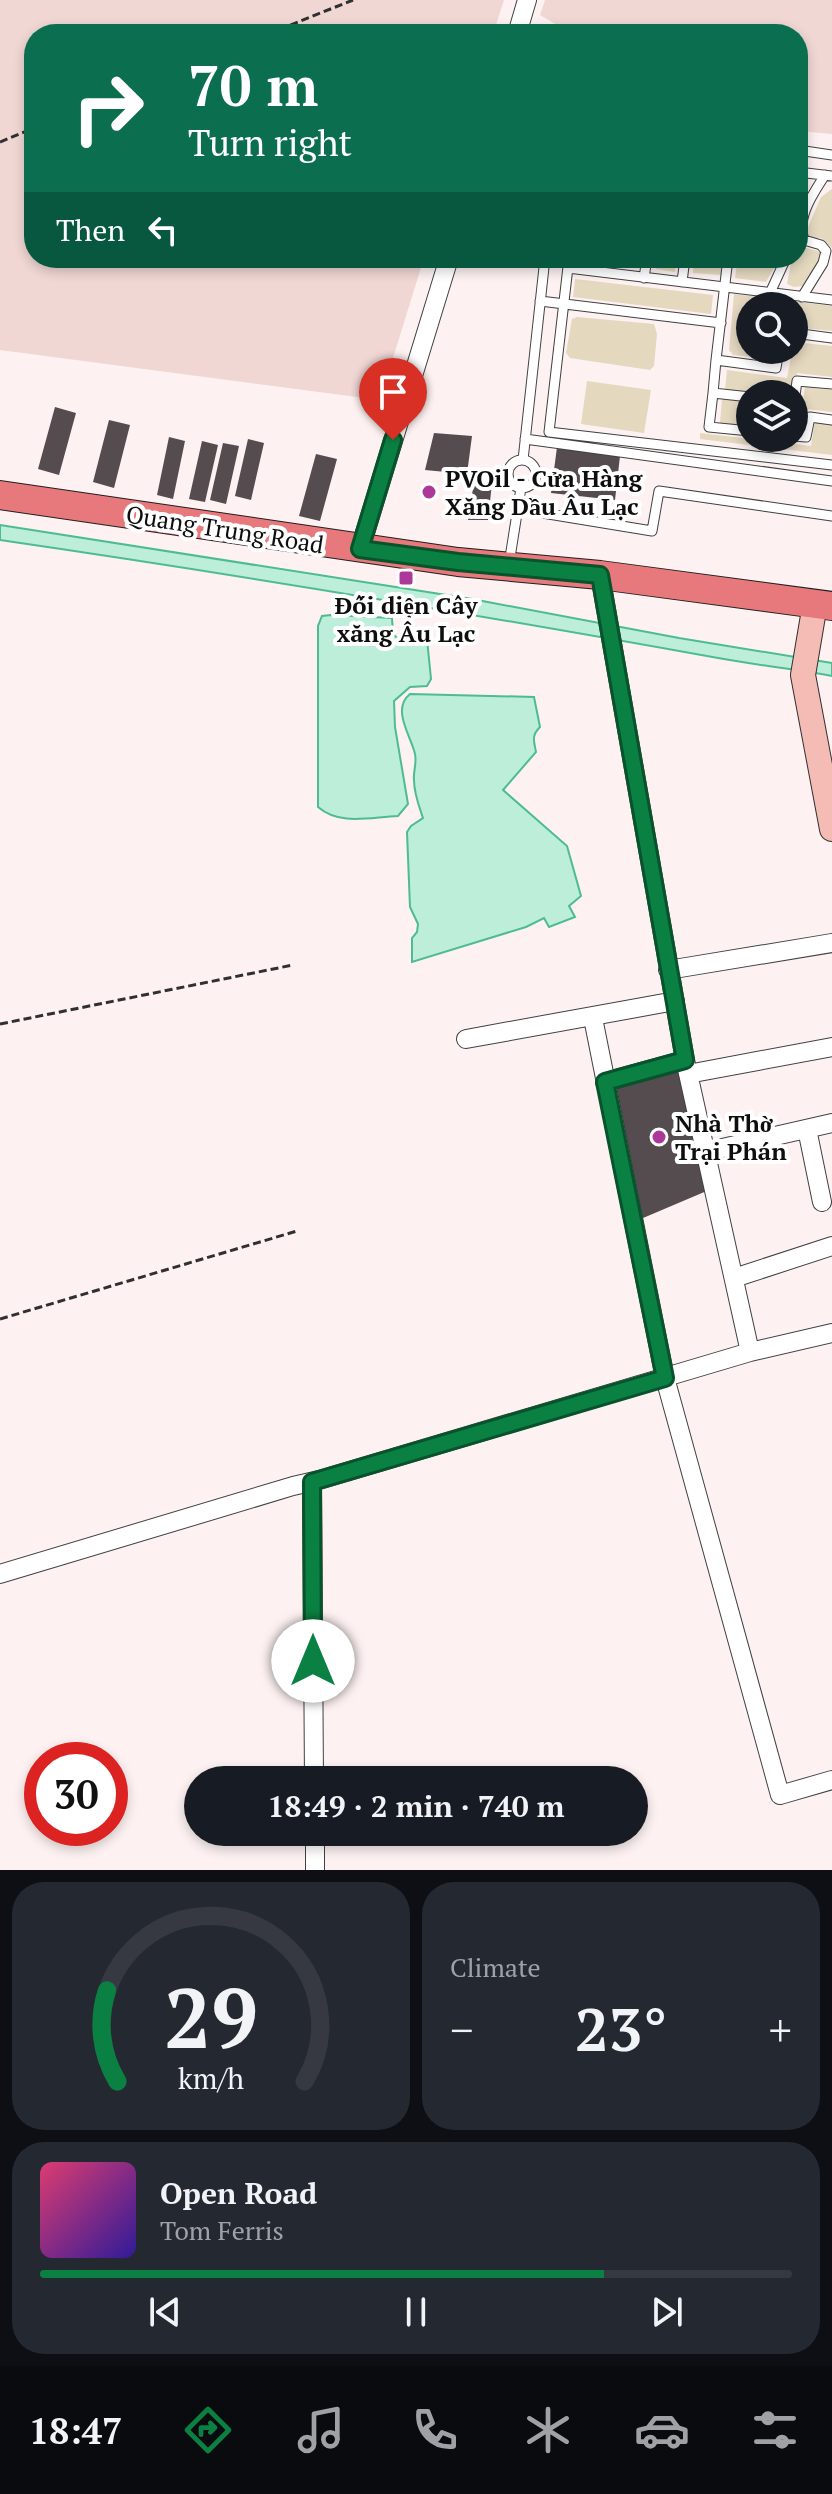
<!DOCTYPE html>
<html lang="en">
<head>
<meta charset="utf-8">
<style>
  :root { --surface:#171b24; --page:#242831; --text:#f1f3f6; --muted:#9ea1a6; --line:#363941; --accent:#0b8043 }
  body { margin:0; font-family:"PT Serif",serif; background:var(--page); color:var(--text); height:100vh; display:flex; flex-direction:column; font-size:30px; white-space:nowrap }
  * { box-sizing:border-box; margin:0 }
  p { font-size:26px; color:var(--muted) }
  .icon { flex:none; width:44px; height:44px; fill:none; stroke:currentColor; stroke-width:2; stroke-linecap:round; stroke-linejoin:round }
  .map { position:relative; height:1870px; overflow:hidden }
  .panel { display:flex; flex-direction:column; gap:12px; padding:12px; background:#0d0f14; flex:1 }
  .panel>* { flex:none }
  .hud { position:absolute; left:24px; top:24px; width:784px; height:244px; border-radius:32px; box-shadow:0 4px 12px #0003; background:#0b6e4f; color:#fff; overflow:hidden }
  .tools { position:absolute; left:736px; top:292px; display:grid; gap:16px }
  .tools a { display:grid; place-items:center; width:72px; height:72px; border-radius:50%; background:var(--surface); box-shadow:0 4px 12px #0003; font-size:40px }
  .speed { position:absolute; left:24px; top:1742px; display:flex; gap:16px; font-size:40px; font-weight:700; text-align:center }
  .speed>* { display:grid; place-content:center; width:104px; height:104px; border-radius:50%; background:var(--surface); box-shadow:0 4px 12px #0003; line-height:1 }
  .speed .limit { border:12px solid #d22; background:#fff; color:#111 }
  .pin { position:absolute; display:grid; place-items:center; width:68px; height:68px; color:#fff; margin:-82px -34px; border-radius:50% 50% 50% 0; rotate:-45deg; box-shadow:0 0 8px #0007 }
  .pin .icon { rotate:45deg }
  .me { position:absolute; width:88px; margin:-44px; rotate:0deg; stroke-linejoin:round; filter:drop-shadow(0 0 6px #0008) }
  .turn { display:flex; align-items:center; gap:28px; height:168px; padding:0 32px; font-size:36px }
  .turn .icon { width:104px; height:104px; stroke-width:2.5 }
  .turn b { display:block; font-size:56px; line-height:68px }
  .then { display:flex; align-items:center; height:76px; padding:0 32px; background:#0003; gap:16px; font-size:30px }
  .big { font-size:60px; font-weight:700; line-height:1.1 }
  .panel .card { flex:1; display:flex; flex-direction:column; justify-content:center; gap:12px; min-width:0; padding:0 28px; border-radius:32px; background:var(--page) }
  .panel .dial { align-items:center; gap:0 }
  .dial svg { height:208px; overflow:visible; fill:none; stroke:var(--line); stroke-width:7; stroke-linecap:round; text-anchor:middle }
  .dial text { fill:var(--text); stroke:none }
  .song { display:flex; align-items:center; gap:24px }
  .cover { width:96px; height:96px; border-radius:12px; background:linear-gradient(135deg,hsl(340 70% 55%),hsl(250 70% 35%)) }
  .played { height:8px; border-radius:4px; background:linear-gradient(90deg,var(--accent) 75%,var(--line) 75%) }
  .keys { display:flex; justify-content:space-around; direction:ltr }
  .heat { display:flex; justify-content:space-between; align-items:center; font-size:44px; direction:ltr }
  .panel .tiles { flex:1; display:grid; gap:12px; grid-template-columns:1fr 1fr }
  .card:last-child { grid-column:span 2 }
  .trip { position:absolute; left:184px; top:1766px; width:464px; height:80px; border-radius:40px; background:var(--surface); box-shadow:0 4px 12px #0003; font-weight:700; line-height:80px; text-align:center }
  .tabs { display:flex; height:128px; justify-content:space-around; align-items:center; background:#090b0e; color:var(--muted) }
  .tabs .icon { width:56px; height:56px }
  .tabs .on { color:var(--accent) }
  .tabs b { font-size:36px; color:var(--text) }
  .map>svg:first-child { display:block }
  .farmland { fill:#f0d7d4 }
  .green { fill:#e4d8bf }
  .water { fill:#bceed9; stroke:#4dbc90; stroke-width:2 }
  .building { fill:#554c50 }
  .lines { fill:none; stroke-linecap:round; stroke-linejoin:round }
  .lane-casing { stroke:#414141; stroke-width:11 }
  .street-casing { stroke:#414141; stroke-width:20 }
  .secondary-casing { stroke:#303030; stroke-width:26 }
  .primary-casing { stroke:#1f1f1f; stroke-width:30 }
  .path { stroke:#303030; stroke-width:3; stroke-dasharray:8 4; stroke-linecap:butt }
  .lane { stroke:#fff; stroke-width:9 }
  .street { stroke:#fff; stroke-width:18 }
  .secondary { stroke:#f5bbb5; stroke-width:24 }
  .primary { stroke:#e7787c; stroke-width:28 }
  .route-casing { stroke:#07532c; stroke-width:20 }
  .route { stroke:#0b8043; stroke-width:14 }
  .poi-dot { fill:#ac389a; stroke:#fff; stroke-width:3 }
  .labels { text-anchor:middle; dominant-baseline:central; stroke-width:8; stroke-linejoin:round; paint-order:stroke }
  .poi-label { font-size:24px; font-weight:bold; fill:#0e0e0e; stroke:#fff; text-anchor:start }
  .street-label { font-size:24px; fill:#0e0e0e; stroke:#fff }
</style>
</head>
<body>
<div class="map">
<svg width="832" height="1870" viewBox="0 0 832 1870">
  <rect width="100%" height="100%" fill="#fdf1f1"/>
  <!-- farmland -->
  <path class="farmland" d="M0 0H504L493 34H34V258H424L380 400 0 350Z
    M545 0H832V134L798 131V34H572L540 15Z"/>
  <!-- green -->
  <path class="green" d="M832 189V248L821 238H811L805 234 821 197Z
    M798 241 803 247 821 252 822 258 802 286 794 287 787 284 792 258H798Z
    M579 258H640L638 268Z
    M657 258H677L675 272 656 269Z
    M694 258H722L721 275 693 273Z
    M738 258H780L766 282 735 278Z
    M575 279 713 295 711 314 573 297Z
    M734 294 832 306V331L794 327V306H750V350H773L772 359 733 355 729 350Z
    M577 317 654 324 657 334 654 366 650 370 570 358 566 353 572 319Z
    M794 342 832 346V377L797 373 794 398V394L725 390 727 370 787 378Z
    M587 381 651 390 644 433 581 424Z
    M805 387 832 390V412L806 409 803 433 794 432V408H802Z
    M722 399 750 402V427L720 423Z
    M815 420 832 422V455L700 439V433L811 446Z"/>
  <!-- water -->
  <path class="water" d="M0 525 472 599 679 638 832 663V676C794 669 756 665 718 658 479 615 240 575 0 540Z
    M331 615 392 618 393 633 400 642 412 644 427 639 431 679 427 686 410 687 394 701 395 727 408 804 398 816C370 817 340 826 318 807V626L322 616Z
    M410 694 534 697 540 727C531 736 534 741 536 752L503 790 567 846 581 896 569 906 575 917 549 927 544 918 526 927 412 962V938L417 932 418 924 410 907 407 832 411 826 423 818C419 806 414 794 414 780 413 772 417 763 415 754 411 736 391 709 410 694Z"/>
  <!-- building -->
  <path class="building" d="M55 407 76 413 59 475 38 469Z
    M109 420 130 425 114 488 93 482Z
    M434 433 472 436 467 474 425 470Z
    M169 437 185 441 173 499 157 495Z
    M248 439 264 443 251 500 235 496Z
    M202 441 218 445 205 502 189 499Z
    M223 443 239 446 226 504 210 500Z
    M557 447 620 456 615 500 551 493Z
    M316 454 337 459 320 521 299 516Z
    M474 482 492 483 488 520H468Z
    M682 1068 709 1190 636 1221 610 1083Z"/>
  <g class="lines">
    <!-- lane casing -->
    <g class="lane-casing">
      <path id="lane" d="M798 150 832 155
        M798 172 832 176
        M569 258 549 432 832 465
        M728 258 716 360 776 368 779 350
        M568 268 832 300
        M644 278 647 258
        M682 282 685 258
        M770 293 786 258
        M802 297 823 263 826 251 821 245 804 240C796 217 813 194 825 175
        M540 301 721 323
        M794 333 832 338
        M716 360 713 393 750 397
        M713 393 709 427 750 431
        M794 403 797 381 832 384
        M794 436 806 437 810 417 832 420
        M525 439 832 481
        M508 474a14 14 0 1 1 28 0a14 14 0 1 1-28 0Z
        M523 460 545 258
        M518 509 652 531 659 491 832 516
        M509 564 521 488"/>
    </g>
    <!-- street casing -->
    <g class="street-casing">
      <path id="street" d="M517 34 527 0
        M360 549 449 258
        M600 575 685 1060 750 1352
        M668 970 832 943
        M593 1018 665 1378 780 1795 832 1780
        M466 1039 675 1001
        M688 1074 832 1047
        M605 1082 685 1060
        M807 1129 822 1202
        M705 1152 832 1123
        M734 1278 832 1246
        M312 1482 314 1780
        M0 1574 293 1486 319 1480 750 1352 832 1333
        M315 1832V1870"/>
    </g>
    <!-- secondary casing -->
    <g class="secondary-casing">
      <path id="secondary" d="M815 604 803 675 832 829"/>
    </g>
    <!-- primary casing -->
    <g class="primary-casing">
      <path id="primary" d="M0 495 458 562 600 575 832 606"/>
    </g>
    <!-- path -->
    <path class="path" d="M268 34 353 0
      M0 142 34 128
      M0 1024 293 965
      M0 1319 297 1231"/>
    <!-- lane -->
    <use href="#lane" class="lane"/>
    <!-- street -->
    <use href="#street" class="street"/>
    <!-- secondary -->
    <use href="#secondary" class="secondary"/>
    <!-- primary -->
    <use href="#primary" class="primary"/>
  </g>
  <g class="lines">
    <!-- route casing -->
    <g class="route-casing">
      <path id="route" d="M313 1661 312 1482 665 1378 605 1082 685 1060 600 575 458 562 360 549 393 440"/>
    </g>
    <!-- route -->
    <use href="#route" class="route"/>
  </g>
  <!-- markers -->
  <g class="poi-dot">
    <circle cx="429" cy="492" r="8"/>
    <rect x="398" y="570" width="16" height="16" rx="4"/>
    <circle cx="659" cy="1137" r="8"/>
  </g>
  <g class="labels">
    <!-- poi labels -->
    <g class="poi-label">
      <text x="445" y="478">PVOil - Cửa Hàng<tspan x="445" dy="28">Xăng Dầu Âu Lạc</tspan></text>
      <text x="406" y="605" text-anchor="middle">Đối diện Cây<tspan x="406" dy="28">xăng Âu Lạc</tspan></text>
      <text x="675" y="1123">Nhà Thờ<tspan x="675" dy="28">Trại Phán</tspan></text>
    </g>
    <!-- street labels -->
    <g class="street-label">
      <text transform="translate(225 529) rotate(9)">Quang Trung Road</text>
    </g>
  </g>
</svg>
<div class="tools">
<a><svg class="icon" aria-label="search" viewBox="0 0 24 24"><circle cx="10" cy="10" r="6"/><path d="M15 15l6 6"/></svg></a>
<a><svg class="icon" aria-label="layers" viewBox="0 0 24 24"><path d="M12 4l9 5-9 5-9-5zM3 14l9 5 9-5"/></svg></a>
</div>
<div class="speed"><div class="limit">30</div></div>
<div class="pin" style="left:393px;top:440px;background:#d93025"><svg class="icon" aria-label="arrive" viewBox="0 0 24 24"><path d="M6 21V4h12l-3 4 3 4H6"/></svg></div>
<svg class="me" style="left:313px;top:1661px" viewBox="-20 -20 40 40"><circle r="19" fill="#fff"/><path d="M0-13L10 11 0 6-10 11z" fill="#0b8043"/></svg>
<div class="trip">18:49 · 2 min · 740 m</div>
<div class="hud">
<div class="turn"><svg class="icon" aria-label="right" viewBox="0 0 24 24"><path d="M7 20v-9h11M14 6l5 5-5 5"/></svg><div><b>70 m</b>Turn right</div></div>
<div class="then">Then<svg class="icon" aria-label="left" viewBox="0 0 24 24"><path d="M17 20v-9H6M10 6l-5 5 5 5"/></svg></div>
</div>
</div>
<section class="panel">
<div class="tiles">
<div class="card dial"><svg viewBox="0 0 100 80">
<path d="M14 69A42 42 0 1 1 86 69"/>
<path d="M14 69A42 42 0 0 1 10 34" stroke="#0b8043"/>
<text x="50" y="56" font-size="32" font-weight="700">29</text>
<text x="50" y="72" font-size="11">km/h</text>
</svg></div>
<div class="card"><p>Climate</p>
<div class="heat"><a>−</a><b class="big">23°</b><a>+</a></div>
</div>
<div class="card">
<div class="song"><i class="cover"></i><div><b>Open Road</b><p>Tom Ferris</p></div></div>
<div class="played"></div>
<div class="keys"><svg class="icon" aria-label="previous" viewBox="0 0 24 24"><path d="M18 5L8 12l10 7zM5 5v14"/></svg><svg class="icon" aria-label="pause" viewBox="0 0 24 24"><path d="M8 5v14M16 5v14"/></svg><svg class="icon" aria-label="next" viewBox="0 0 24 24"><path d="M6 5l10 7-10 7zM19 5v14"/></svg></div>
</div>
</div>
</section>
<nav class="tabs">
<b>18:47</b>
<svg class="icon on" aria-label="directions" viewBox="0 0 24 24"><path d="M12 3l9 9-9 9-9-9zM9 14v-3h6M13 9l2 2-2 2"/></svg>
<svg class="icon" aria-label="music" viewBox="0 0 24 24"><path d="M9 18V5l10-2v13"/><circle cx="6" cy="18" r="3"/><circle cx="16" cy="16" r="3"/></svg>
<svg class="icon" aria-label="phone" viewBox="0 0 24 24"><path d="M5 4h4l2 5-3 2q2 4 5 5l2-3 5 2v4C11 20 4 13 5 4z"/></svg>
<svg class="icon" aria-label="climate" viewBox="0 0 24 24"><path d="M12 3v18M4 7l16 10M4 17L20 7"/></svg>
<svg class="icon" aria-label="car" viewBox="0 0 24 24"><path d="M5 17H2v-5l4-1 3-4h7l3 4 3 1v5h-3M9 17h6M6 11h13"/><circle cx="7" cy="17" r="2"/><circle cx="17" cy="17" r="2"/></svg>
<svg class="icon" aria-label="filters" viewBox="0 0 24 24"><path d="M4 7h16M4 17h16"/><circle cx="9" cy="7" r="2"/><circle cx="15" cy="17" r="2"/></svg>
</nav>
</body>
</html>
